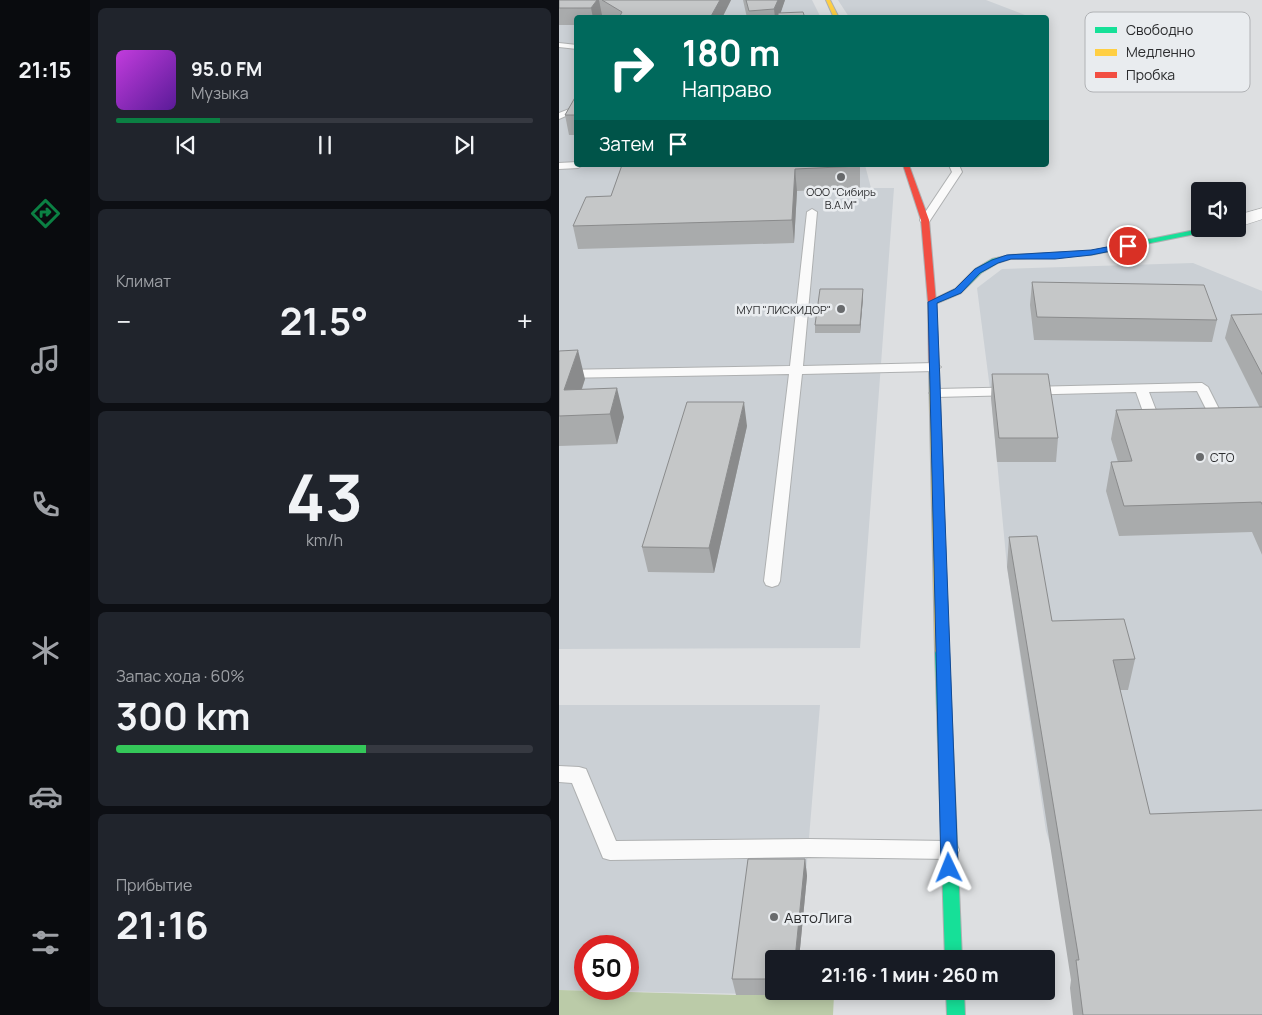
<!DOCTYPE html>
<html lang="ru">
<head>
<meta charset="utf-8">
<style>
  :root { --surface:#171b24; --page:#20242c; --text:#f1f3f6; --muted:#9ea1a6; --line:#363941; --accent:#0b8043 }
  body { margin:0; font-family:Manrope,sans-serif; background:var(--page); color:var(--text); height:100vh; display:flex; flex-direction:column; font-size:19px; white-space:nowrap }
  * { box-sizing:border-box; margin:0 }
  p { font-size:16px; color:var(--muted) }
  .icon { flex:none; width:28px; height:28px; fill:none; stroke:currentColor; stroke-width:2; stroke-linecap:round; stroke-linejoin:round }
  .map { position:relative; flex:1; overflow:hidden }
  .side { display:flex; flex-direction:column; gap:8px; padding:8px; background:#0d0f14; width:469px }
  .side>* { flex:none }
  .banner { position:absolute; left:15px; top:15px; width:475px; height:152px; border-radius:5px; box-shadow:0 2px 12px #0003; background:#00695c; color:#fff; overflow:hidden }
  .tools { position:absolute; left:632px; top:182px; display:grid; gap:10px }
  .tools a { display:grid; place-items:center; width:55px; height:55px; border-radius:5px; background:var(--surface); box-shadow:0 2px 12px #0003; font-size:25px }
  .speed { position:absolute; left:15px; top:935px; display:flex; gap:10px; font-size:25px; font-weight:700; text-align:center }
  .speed>* { display:grid; place-content:center; width:65px; height:65px; border-radius:50%; background:var(--surface); box-shadow:0 2px 12px #0003; line-height:1 }
  .speed .limit { border:8px solid #d22; background:#fff; color:#111 }
  .pin { position:absolute; display:grid; place-items:center; width:42px; height:42px; color:#fff; margin:-21px; border:2px solid #fff; border-radius:50%; box-shadow:0 1px 5px #0007 }
  .me { position:absolute; width:55px; margin:-28px; rotate:358deg; stroke-linejoin:round; filter:drop-shadow(0 0 4px #0008) }
  .turn { display:flex; align-items:center; gap:18px; height:105px; padding:0 25px; font-size:22px }
  .turn .icon { width:65px; height:65px; stroke-width:2.5 }
  .turn b { display:block; font-size:35px; line-height:42px }
  .then { display:flex; align-items:center; height:48px; padding:0 25px; background:#0003; gap:10px; font-size:19px }
  .big { font-size:38px; font-weight:700; line-height:1.1 }
  .side .widget { flex:1; display:flex; flex-direction:column; justify-content:center; gap:8px; min-width:0; padding:0 18px; border-radius:8px; background:var(--page) }
  .side .dial { align-items:center; gap:0 }
  .dial b { font-size:65px; line-height:1 }
  .song { display:flex; align-items:center; gap:15px }
  .cover { width:60px; height:60px; border-radius:8px; background:linear-gradient(135deg,hsl(290 70% 55%),hsl(270 70% 35%)) }
  .played { height:5px; border-radius:2px; background:linear-gradient(90deg,var(--accent) 25%,var(--line) 25%) }
  .keys { display:flex; justify-content:space-around; direction:ltr }
  .heat { display:flex; justify-content:space-between; align-items:center; font-size:28px; direction:ltr }
  .charge { height:8px; border-radius:4px; background:linear-gradient(90deg,#34c759 60%,var(--line) 0) }
  .trip { position:absolute; left:206px; top:950px; width:290px; height:50px; border-radius:5px; background:var(--surface); box-shadow:0 2px 12px #0003; font-weight:700; line-height:50px; text-align:center }
  main { display:flex; flex:1; min-height:0 }
  .tabs { display:flex; flex-direction:column; width:90px; justify-content:space-around; align-items:center; background:#090b0e; color:var(--muted) }
  .tabs .icon { width:35px; height:35px }
  .tabs .selected { color:var(--accent) }
  .tabs b { font-size:22px; color:var(--text) }
  .map>svg:first-child { display:block }
  .built { fill:#cbd0d5; fill-rule:evenodd }
  .green { fill:#bbcba8 }
  .lines { fill:none; stroke-linecap:round; stroke-linejoin:round }
  .lane-casing { stroke:#aeb0b1; stroke-width:2 }
  .street-casing { stroke:#aeb0b1; stroke-width:1 }
  .fast-casing { stroke:#aeb0b1; stroke-width:2 }
  .slow-casing { stroke:#aeb0b1; stroke-width:2 }
  .jam-casing { stroke:#aeb0b1; stroke-width:2 }
  .lane { fill:#fafafa; fill-rule:evenodd }
  .street { fill:#fafafa; fill-rule:evenodd }
  .fast { fill:#16e098; fill-rule:evenodd }
  .slow { fill:#ffcf43; fill-rule:evenodd }
  .jam { fill:#f24e42; fill-rule:evenodd }
  .wall { fill:#a9abac }
  .shaded-wall { fill:#8a8b8c }
  .building { fill:#c5c7c8; stroke:#8a8b8c }
  .route { fill:#1a73e8; stroke:#114b97 }
  .poi-dot { fill:#696b6d; stroke:#e9ecef; stroke-width:2 }
  .labels { text-anchor:middle; dominant-baseline:central; stroke-width:5; stroke-linejoin:round; paint-order:stroke }
  .far-poi-label { font-size:11px; fill:#2b2c2e; stroke:#e9ecef }
  .poi-label { font-size:12px; fill:#2b2c2e; stroke:#e9ecef; text-anchor:start }
  .near-poi-label { font-size:15px; fill:#2b2c2e; stroke:#e9ecef; text-anchor:start }
  .key { fill:#e9ecef; stroke:#b0b2b5; stroke-width:1 }
  .key-label { font-size:14px; fill:#2b2c2e }
</style>
</head>
<body>
<main>
<nav class="tabs">
<b>21:15</b>
<svg class="icon selected" aria-label="directions" viewBox="0 0 24 24"><path d="M12 3l9 9-9 9-9-9zM9 14v-3h6M13 9l2 2-2 2"/></svg>
<svg class="icon" aria-label="music" viewBox="0 0 24 24"><path d="M9 18V5l10-2v13"/><circle cx="6" cy="18" r="3"/><circle cx="16" cy="16" r="3"/></svg>
<svg class="icon" aria-label="phone" viewBox="0 0 24 24"><path d="M5 4h4l2 5-3 2q2 4 5 5l2-3 5 2v4C11 20 4 13 5 4z"/></svg>
<svg class="icon" aria-label="climate" viewBox="0 0 24 24"><path d="M12 3v18M4 7l16 10M4 17L20 7"/></svg>
<svg class="icon" aria-label="car" viewBox="0 0 24 24"><path d="M5 17H2v-5l4-1 3-4h7l3 4 3 1v5h-3M9 17h6M6 11h13"/><circle cx="7" cy="17" r="2"/><circle cx="17" cy="17" r="2"/></svg>
<svg class="icon" aria-label="filters" viewBox="0 0 24 24"><path d="M4 7h16M4 17h16"/><circle cx="9" cy="7" r="2"/><circle cx="15" cy="17" r="2"/></svg>
</nav>
<section class="side">
<div class="widget">
<div class="song"><i class="cover"></i><div><b>95.0 FM</b><p>Музыка</p></div></div>
<div class="played"></div>
<div class="keys"><svg class="icon" aria-label="previous" viewBox="0 0 24 24"><path d="M18 5L8 12l10 7zM5 5v14"/></svg><svg class="icon" aria-label="pause" viewBox="0 0 24 24"><path d="M8 5v14M16 5v14"/></svg><svg class="icon" aria-label="next" viewBox="0 0 24 24"><path d="M6 5l10 7-10 7zM19 5v14"/></svg></div>
</div>
<div class="widget"><p>Климат</p>
<div class="heat"><a>−</a><b class="big">21.5°</b><a>+</a></div>
</div>
<div class="widget dial"><b>43</b><p>km/h</p></div>
<div class="widget"><p>Запас хода · 60%</p><b class="big">300 km</b><div class="charge"></div></div>
<div class="widget"><p>Прибытие</p><b class="big">21:16</b></div>
</section>
<div class="map">
<svg width="704" height="1015" viewBox="0 0 704 1015">
  <rect width="100%" height="100%" fill="#dddfe1"/>
  <!-- built -->
  <path class="built" d="M0 0H253L261 16 236 18H18V165H306L312 188H335L301 648 0 649Z
    M279 0H427L471 17H290Z
    M634 263 703 291V960L492 847 487 831 448 567 432 397 418 288 443 269Z
    M0 705H261L240 959H215V991H237V995L0 990ZM26 946H69V989H26Z"/>
  <!-- green -->
  <path class="green" d="M0 990 177 995H275L274 1015H0Z"/>
  <g class="lines">
    <!-- lane casing -->
    <g class="lane-casing">
      <path id="lane" d="M0 43 18 45V49L0 47Z
        M18 106V111L0 119V113Z
        M18 162V165H24L19 168 0 169V163Z
        M390 165H400L403 172 370 222H362L361 220 393 172Z
        M253 209 258 212 244 366 376 363 382 367 376 371 243 374 221 581 219 585 213 587 207 585 205 581 230 374 0 378V370L231 366 248 212Z
        M643 383 649 387 666 421 664 424H647L645 421 651 417 638 391 590 392 600 418 607 419 609 422 607 425 595 427 588 423 577 392 377 397 370 393 377 389Z
        M0 766 20 767 27 769 57 841 250 839 390 841 397 843 400 850 397 857 390 859 250 857 51 860 44 858 13 783 0 782Z"/>
    </g>
    <!-- street casing -->
    <g class="street-casing">
      <path id="street" d="M704 208V219L679 227V215Z"/>
    </g>
    <!-- fast casing -->
    <g class="fast-casing">
      <path id="fast" d="M641 229H655L651 231 532 255 451 259 439 263 422 273 402 293 376 304 373 305 369 302 396 289 416 269 433 259 451 255 532 251Z
        M383 646 388 647 390 651 403 959H386L376 651 378 647Z
        M387 991H405L406 1015H388Z"/>
    </g>
    <!-- slow casing -->
    <g class="slow-casing">
      <path id="slow" d="M267 0H271L280 18H275Z
        M375 366 380 369 390 651 388 655 383 656 378 655 376 651 370 369Z"/>
    </g>
    <!-- jam casing -->
    <g class="jam-casing">
      <path id="jam" d="M344 165H350L370 220 377 302 380 369 375 372 370 369 369 302 362 220Z"/>
    </g>
    <!-- lane -->
    <use href="#lane" class="lane"/>
    <!-- street -->
    <use href="#street" class="street"/>
    <!-- fast -->
    <use href="#fast" class="fast"/>
    <!-- slow -->
    <use href="#slow" class="slow"/>
    <!-- jam -->
    <use href="#jam" class="jam"/>
  </g>
  <!-- wall -->
  <path class="wall" d="M0 0H172L163 18H47L43 15 41 18H18V25H0Z
    M184 0H226L221 13 246 18H188Z
    M18 94V135H10L6 115Z
    M63 165 301 166V188L238 191 235 243 19 249 14 226 52 196Z
    M473 282 658 320 653 342 475 340 471 305Z
    M304 298 301 333H256V325Z
    M704 314V557L693 532 560 536 547 491 552 462H559L552 439 557 410 701 408 666 338 672 315Z
    M0 351 26 379 23 389 65 417 58 444 0 446Z
    M433 374 499 438 497 462H438L432 398Z
    M188 426 155 573 89 572 83 547Z
    M450 537 493 621 576 659 569 690H561L591 814 704 1015H514L511 988 512 980 448 567Z
    M246 859 248 876 240 959H215V991H237V995H177L173 979Z"/>
  <!-- shaded-wall -->
  <path class="shaded-wall" d="M38 0H40L43 15 41 18H34L32 8Z
    M161 0H172L163 18H151Z
    M219 0H226L220 18 219 13V18H216L215 9Z
    M236 169 238 191 235 243 233 220Z
    M304 289V298L301 333V325Z
    M19 350 26 379 14 415 5 390Z
    M58 388 65 417 58 444 51 414Z
    M185 402 188 426 155 573 150 548Z
    M246 859 248 876 240 959H236Z"/>
  <!-- building -->
  <path class="building" d="M0 0H38L32 8H0Z
    M43 0H161L151 18H60L63 12Z
    M187 0H219L215 9 190 11Z
    M244 12 246 18H219V13Z
    M18 94V115H6Z
    M63 165H301V166L236 169 233 220 14 226 27 197 52 196Z
    M473 282 645 285 658 320 478 317Z
    M261 289H304L301 325H256Z
    M704 314V376L672 315Z
    M19 350 5 390 58 388 51 414 0 416V351Z
    M433 374H489L499 438H440Z
    M128 402H185L150 548 83 547Z
    M704 407V506L702 502 565 506 552 462 573 461 557 410Z
    M478 536 493 621 565 619 576 659 554 660 591 814 704 810V1015H524L517 960H520L450 537Z
    M189 859H246L236 959H215V979H173Z"/>
  <!-- route -->
  <path class="route" d="M569 243 572 244V247L532 255 496 259H452L439 263 421 273 402 293 378 303 399 868 396 873 390 876 385 873 382 868 369 302 396 289 416 269 433 260 448 255 532 250Z"/>
  <!-- markers -->
  <g class="poi-dot">
    <circle cx="282" cy="177" r="5"/>
    <circle cx="282" cy="309" r="5"/>
    <circle cx="641" cy="457" r="5"/>
    <circle cx="215" cy="917" r="5"/>
  </g>
  <g class="labels">
    <!-- far-poi labels -->
    <g class="far-poi-label">
      <text x="282" y="191">ООО "Сибирь<tspan x="282" dy="13">В.А.М"</tspan></text>
      <text x="272" y="309" text-anchor="end">МУП "ЛИСКИДОР"</text>
    </g>
    <!-- poi labels -->
    <g class="poi-label">
      <text x="651" y="457">СТО</text>
    </g>
    <!-- near-poi labels -->
    <g class="near-poi-label">
      <text x="225" y="917">АвтоЛига</text>
    </g>
  </g>
  <!-- legend -->
  <rect x="526" y="12" width="165" height="80" rx="8" class="key"/>
  <rect x="536" y="27" width="22" height="6" fill="#16e098"/>
  <rect x="536" y="49" width="22" height="7" fill="#ffcf43"/>
  <rect x="536" y="72" width="22" height="6" fill="#f24e42"/>
  <g class="key-label">
    <text x="567" y="35">Свободно</text>
    <text x="567" y="57">Медленно</text>
    <text x="567" y="80">Пробка</text>
  </g>
</svg>
<div class="tools">
<a><svg class="icon" aria-label="sound" viewBox="0 0 24 24"><path d="M4 9h4l5-4v14l-5-4H4zM17 9q2 3 0 6"/></svg></a>
</div>
<div class="speed"><div class="limit">50</div></div>
<div class="pin" style="left:569px;top:246px;background:#d93025"><svg class="icon" aria-label="arrive" viewBox="0 0 24 24"><path d="M6 21V4h12l-3 4 3 4H6"/></svg></div>
<svg class="me" style="left:390px;top:868px" viewBox="-20 -20 40 40"><path d="M0-17L14 15 0 8-14 15z" fill="#1a73e8" stroke="#fff" stroke-width="4"/></svg>
<div class="trip">21:16 · 1 мин · 260 m</div>
<div class="banner">
<div class="turn"><svg class="icon" aria-label="right" viewBox="0 0 24 24"><path d="M7 20v-9h11M14 6l5 5-5 5"/></svg><div><b>180 m</b>Направо</div></div>
<div class="then">Затем<svg class="icon" aria-label="arrive" viewBox="0 0 24 24"><path d="M6 21V4h12l-3 4 3 4H6"/></svg></div>
</div>
</div>
</main>
</body>
</html>
